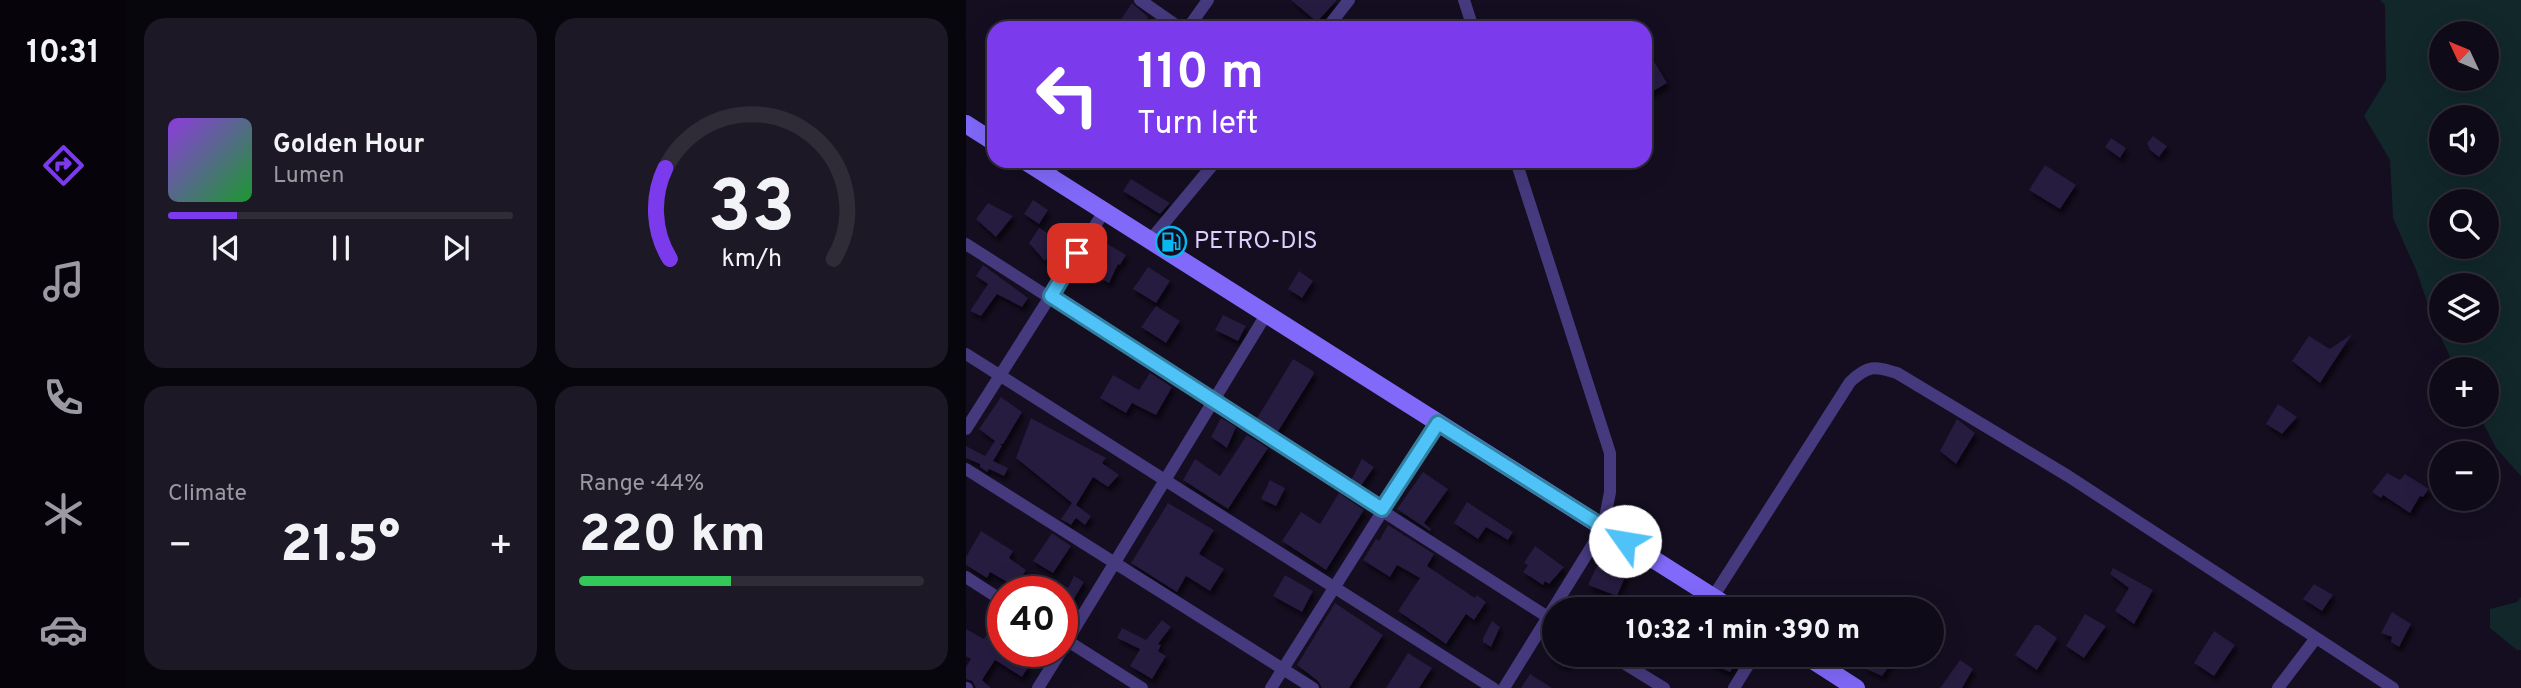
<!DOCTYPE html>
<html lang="en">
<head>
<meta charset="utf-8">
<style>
  :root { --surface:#0f0a18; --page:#1d1825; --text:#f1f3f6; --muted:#9b9aa2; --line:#2f2b37; --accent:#7c3aed }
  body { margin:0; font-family:Overpass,sans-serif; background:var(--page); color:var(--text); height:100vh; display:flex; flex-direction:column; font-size:26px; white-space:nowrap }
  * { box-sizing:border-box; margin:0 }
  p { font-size:23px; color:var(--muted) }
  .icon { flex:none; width:38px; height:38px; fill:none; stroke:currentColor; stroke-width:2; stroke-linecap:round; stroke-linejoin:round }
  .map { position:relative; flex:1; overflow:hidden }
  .details { display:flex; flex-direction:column; gap:18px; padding:18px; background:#08060d; width:840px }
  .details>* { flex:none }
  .hud { position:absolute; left:21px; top:21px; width:665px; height:147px; border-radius:21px; box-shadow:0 7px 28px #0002,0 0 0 2px var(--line); background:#7c3aed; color:#fff; overflow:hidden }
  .needle { width:46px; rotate:314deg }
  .controls { position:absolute; left:1463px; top:21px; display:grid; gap:14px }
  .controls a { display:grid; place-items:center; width:70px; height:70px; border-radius:50%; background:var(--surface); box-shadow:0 7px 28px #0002,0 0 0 2px var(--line); font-size:35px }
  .speed { position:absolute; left:21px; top:576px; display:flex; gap:14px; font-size:35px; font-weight:700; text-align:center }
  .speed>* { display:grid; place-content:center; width:91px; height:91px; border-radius:50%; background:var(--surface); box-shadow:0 7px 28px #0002,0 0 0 2px var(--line); line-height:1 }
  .speed .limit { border:10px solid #d22; background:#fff; color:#111 }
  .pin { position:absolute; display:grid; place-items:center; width:60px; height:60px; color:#fff; margin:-30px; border-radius:14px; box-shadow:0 4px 10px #0006 }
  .me { position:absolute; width:77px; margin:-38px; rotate:302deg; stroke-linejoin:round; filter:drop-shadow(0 0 5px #0008) }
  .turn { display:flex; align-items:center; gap:24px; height:147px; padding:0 35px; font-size:32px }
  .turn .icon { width:91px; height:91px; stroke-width:2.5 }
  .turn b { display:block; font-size:49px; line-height:60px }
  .big { font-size:52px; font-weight:800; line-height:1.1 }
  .details .card { flex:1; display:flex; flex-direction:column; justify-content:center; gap:10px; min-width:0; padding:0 24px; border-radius:21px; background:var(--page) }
  .details .dial { align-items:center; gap:0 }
  .dial svg { height:182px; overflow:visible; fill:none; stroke:var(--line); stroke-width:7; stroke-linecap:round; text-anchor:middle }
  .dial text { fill:var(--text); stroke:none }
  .song { display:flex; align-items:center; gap:21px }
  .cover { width:84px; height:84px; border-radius:10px; background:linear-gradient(135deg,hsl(270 70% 55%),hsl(130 70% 35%)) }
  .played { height:7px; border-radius:4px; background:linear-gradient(90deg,var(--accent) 20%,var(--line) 20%) }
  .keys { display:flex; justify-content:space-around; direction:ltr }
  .heat { display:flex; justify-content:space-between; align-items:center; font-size:38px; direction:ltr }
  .charge { height:10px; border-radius:5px; background:linear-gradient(90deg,#34c759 44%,var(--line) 0) }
  .details .tiles { flex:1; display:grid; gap:18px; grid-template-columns:repeat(2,1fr) }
  .trip { position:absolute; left:576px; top:597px; width:402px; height:70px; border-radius:35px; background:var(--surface); box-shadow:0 7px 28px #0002,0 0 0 2px var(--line); font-weight:800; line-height:70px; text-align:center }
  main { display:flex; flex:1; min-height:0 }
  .tabs { display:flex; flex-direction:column; width:126px; justify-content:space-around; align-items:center; background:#06040a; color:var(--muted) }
  .tabs .icon { width:49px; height:49px }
  .tabs .selected { color:var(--accent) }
  .tabs b { font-size:32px; color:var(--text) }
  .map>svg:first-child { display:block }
  .green { fill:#11272a; fill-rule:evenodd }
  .building { fill:#281a41; filter:url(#shadow) }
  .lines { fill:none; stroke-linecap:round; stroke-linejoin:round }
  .street { stroke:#463a7e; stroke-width:12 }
  .secondary { stroke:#8169fa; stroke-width:18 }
  .route-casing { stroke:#337fa1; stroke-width:18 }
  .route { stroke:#4fc3f7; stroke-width:12 }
  .labels { text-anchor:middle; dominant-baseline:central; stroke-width:7; stroke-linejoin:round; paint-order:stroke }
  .poi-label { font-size:24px; fill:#dbcffd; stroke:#140e20; text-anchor:start }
</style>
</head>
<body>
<main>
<nav class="tabs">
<b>10:31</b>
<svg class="icon selected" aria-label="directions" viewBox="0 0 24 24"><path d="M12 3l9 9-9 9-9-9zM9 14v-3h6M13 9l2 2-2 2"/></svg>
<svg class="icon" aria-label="music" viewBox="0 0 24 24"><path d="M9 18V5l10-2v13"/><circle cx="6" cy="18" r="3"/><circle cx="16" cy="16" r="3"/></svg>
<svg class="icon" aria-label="phone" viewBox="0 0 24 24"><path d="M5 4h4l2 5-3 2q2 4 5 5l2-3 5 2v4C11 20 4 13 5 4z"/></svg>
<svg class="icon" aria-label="climate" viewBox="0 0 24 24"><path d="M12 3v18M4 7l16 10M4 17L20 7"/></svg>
<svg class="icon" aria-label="car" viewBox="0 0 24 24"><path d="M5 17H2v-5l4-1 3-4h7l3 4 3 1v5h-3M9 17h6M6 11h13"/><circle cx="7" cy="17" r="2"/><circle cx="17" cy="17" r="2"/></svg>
</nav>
<section class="details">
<div class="tiles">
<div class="card">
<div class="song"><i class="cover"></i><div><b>Golden Hour</b><p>Lumen</p></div></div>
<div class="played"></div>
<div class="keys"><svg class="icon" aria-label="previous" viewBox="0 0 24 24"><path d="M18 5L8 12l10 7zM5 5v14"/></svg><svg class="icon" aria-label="pause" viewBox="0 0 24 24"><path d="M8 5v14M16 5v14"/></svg><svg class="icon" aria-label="next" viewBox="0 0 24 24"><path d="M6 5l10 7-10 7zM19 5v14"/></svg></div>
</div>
<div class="card dial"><svg viewBox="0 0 100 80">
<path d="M14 69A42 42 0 1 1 86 69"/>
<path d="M14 69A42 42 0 0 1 12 29" stroke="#7c3aed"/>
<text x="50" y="56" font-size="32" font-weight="700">33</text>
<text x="50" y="72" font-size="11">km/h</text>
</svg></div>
<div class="card"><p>Climate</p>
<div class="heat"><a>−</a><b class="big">21.5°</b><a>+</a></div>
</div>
<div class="card"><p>Range · 44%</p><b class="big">220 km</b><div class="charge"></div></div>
</div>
</section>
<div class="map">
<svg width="1555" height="688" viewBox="0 0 1555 688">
  <defs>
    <filter id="shadow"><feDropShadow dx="3" dy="5" stdDeviation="2" flood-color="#0009"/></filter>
  </defs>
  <rect width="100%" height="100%" fill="#140e20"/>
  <!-- green -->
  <path class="green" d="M1414 0H1555V476L1530 448 1513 415H1521V369H1490L1468 323 1451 272 1427 218 1424 160 1398 116 1420 80 1419 5ZM1475 33H1521V79H1475ZM1475 117H1521V163H1475ZM1475 201H1521V247H1475ZM1475 285H1521V331H1475Z
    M1555 597V650H1551L1524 628V609L1551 602Z"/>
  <!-- building -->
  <path class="building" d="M325 0H371L351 22Z
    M166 3 182 17 175 28H149Z
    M689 63 701 83 679 96V69Z
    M1187 136 1201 146 1193 157 1184 150 1181 143Z
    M1145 138 1160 148 1154 158 1139 147Z
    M1079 165 1110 185 1094 209 1063 190Z
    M165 179 204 203 194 214 157 191Z
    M67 200 82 210 73 224 58 214Z
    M22 203 47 216 30 237 10 219Z
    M73 228 93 240 90 252 86 250 79 261 63 243Z
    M135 240 160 255 154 265 152 264 143 283 132 277 142 258 129 250Z
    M17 265 62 298 56 307 31 294 15 316 4 311 22 284 10 276Z
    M182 267 204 281 190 303 167 289Z
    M333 271 347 281 336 298 322 289Z
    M190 306 214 321 200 343 175 327Z
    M257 315 280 326 272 341 249 330Z
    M1386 334 1354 383 1326 361 1343 336 1364 349Z
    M327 359 347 371 348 374 311 433 290 420Z
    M184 373 206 387 190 415 166 403 160 413 134 398 147 375 173 390Z
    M35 397 56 412 37 444H34L36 446 27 461 42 468 38 476 23 469 21 472 14 467V464L0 458V446L19 456 29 441 13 429Z
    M1312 404 1331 417 1316 434 1300 424Z
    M65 418 140 458 136 463 153 475 142 487 127 477 110 505 125 516 119 525 110 518 105 525 95 519 106 503 50 458Z
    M255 418 270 427 261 448 245 437Z
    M991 419 1009 433 990 464 974 451Z
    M281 435 302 448 262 509 217 480 229 459 254 476Z
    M396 459 408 467 394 487 385 480Z
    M457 472 482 489 458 523 465 529 464 531 431 509Z
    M1421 473 1434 480 1439 474 1463 489 1457 497 1454 496 1444 513 1417 495 1415 498 1406 492Z
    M304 480 319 488 310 506 295 499Z
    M373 493 398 510 360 570 316 541 335 512 354 524Z
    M501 502 547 532 542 540 520 527 512 539 488 523Z
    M202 503 248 530 233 554 258 569 244 591 220 576 211 592 165 563Z
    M422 525 468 554 461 566 509 598 511 595 520 602 508 620 500 614 480 644 432 611 454 578 431 565 424 577 397 560 410 539 413 541Z
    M15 531 47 551 43 558 60 570 50 587 24 572 21 578 0 565V557Z
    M86 533 105 546 87 573 67 561Z
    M569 546 598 567 583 584 579 581 577 585 557 572 562 565 558 563Z
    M636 556 660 575 651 596 622 585Z
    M1147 568 1187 590 1168 624 1149 611 1163 588 1144 574Z
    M319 575 347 591 336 612 307 596Z
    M108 576 118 582 96 619V592H77L85 578 102 588Z
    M1348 584 1367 595 1356 611 1337 599Z
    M369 603 417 635 383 688H356L352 681 331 665Z
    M37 610V651L63 666 56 677 29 660 16 680 25 688H10L6 681 0 679V667L5 659 0 656V629L18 639Z
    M1426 612 1445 624 1433 647 1425 642 1426 637 1415 633Z
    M1119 614 1140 626 1118 658 1100 646Z
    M196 620 205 627 192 644 195 645 192 651 200 656 186 679 164 666 174 649 151 638 156 628 180 640Z
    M526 621 534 627 525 647 517 642V638Z
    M1069 625H1073L1091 638 1071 670 1049 655Z
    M1248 631 1269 645 1248 676 1228 663Z
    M442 653 466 668 453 688H420Z
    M581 654H609L600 667Z
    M745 654H776L764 672 740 662Z
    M881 654H932L916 676 898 668 900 664Z
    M994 660 1007 669 996 688H974Z
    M564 674 586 688H555Z"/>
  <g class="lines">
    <!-- street -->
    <path class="street" d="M174 0 214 28
      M498 0 507 28
      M222 28 242 0
      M361 28 383 0
      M81 175 92 161
      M185 239 250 161
      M0 244 588 621
      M0 354 527 688
      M0 429 139 210
      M0 469 347 688
      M0 577 37 601
      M747 597 884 382C902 365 908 366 931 373L1102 476 1427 688
      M97 638 176 688
      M96 649 301 313
      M643 654 698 688
      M0 688H1
      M72 688 95 651
      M305 688 472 423
      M538 688 637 528 644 492V453L550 161
      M768 688 789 654
      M1312 688 1350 638"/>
    <!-- secondary -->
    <path class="secondary" d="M0 124 28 142
      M59 161 766 609
      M837 654 890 688"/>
  </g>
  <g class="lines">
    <!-- route casing -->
    <g class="route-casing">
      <path id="route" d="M111 253 85 296 416 509 472 423 659 541"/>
    </g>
    <!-- route -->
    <use href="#route" class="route"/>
  </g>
  <!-- icons -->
  <defs>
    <g id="fuel-ring" transform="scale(1.575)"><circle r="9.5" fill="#140e20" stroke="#08b8f0" stroke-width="1.5"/><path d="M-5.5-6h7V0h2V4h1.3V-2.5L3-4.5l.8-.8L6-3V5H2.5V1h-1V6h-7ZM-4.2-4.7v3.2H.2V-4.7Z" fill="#08b8f0"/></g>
  </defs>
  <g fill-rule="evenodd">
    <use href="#fuel-ring" x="205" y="242"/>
  </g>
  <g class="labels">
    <!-- poi labels -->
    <g class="poi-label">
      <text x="228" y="242">PETRO-DIS</text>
    </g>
  </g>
</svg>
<div class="controls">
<a><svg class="needle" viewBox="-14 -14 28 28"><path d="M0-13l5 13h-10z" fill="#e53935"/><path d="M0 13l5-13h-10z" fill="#9b9aa2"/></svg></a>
<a><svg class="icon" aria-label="sound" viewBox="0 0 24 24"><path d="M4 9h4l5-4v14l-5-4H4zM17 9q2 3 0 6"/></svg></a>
<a><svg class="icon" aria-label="search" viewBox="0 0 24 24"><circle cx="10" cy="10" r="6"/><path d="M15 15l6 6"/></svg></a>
<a><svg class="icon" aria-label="layers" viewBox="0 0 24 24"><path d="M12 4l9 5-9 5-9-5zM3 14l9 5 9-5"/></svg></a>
<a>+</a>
<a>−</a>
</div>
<div class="speed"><div class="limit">40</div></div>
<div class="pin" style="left:111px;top:253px;background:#d93025"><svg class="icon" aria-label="arrive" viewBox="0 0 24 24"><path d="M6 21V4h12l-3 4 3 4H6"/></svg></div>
<svg class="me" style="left:659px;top:541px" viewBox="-20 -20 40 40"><circle r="19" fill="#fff"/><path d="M0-13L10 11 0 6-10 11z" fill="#4fc3f7"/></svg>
<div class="trip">10:32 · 1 min · 390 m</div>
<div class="hud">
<div class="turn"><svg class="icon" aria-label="left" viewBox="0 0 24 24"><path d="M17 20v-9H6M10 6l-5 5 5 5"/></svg><div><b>110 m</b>Turn left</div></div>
</div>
</div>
</main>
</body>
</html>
